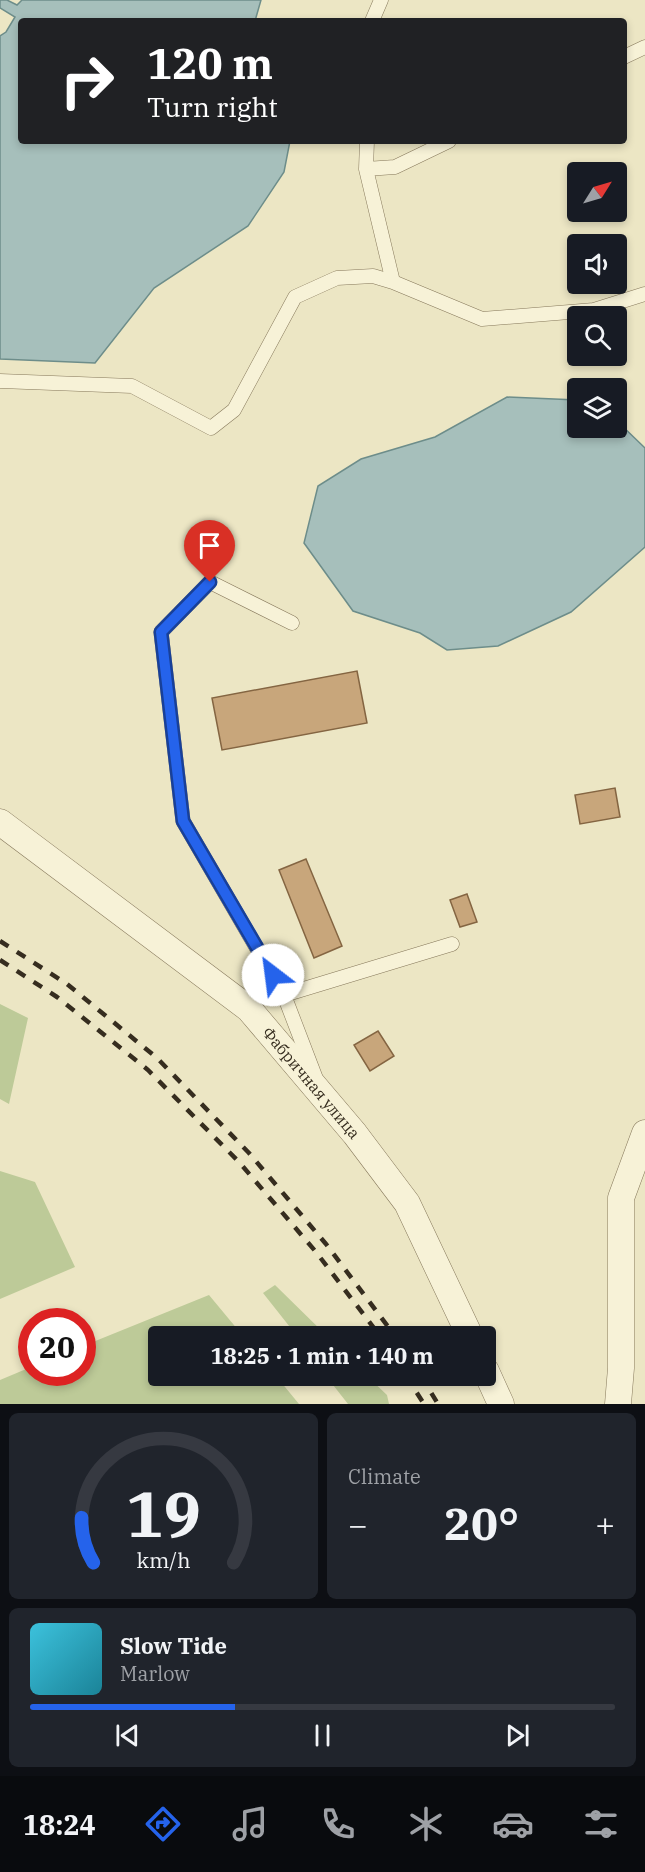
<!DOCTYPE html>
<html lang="en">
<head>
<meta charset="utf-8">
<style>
  :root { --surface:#171b24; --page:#20242c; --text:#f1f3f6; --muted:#9ea1a6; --line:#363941; --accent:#2563eb }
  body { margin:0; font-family:"IBM Plex Serif",serif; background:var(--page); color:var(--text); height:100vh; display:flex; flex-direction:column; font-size:22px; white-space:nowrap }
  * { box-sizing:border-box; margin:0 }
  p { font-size:20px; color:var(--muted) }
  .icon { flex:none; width:33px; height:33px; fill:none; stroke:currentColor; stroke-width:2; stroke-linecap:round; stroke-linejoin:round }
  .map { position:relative; height:1404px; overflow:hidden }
  .panel { display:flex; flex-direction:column; gap:9px; padding:9px; background:#0d0f14; flex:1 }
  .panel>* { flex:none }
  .hud { position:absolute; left:18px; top:18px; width:609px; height:126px; border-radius:6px; box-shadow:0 3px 9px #0003; background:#202124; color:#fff; overflow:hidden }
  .needle { width:39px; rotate:53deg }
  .controls { position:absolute; left:567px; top:162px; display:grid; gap:12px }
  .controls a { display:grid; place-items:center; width:60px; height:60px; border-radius:6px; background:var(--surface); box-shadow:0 3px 9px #0003; font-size:30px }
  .speed { position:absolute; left:18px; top:1308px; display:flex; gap:12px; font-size:30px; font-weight:700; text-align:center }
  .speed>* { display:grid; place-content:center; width:78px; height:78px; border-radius:50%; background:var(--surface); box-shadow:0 3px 9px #0003; line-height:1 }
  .speed .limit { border:9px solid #d22; background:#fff; color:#111 }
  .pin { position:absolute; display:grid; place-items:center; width:51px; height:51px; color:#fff; margin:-62px -26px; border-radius:50% 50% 50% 0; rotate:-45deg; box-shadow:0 0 6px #0007 }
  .pin .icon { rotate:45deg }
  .me { position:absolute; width:66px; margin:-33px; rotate:330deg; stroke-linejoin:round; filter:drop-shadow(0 0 4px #0008) }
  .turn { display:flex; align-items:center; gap:21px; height:126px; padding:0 30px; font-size:27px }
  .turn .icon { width:78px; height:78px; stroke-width:2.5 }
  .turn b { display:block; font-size:42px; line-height:51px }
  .big { font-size:45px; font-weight:800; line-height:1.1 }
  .panel .tile { flex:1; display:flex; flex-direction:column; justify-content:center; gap:9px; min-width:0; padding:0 21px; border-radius:9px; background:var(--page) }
  .panel .dial { align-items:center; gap:0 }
  .dial svg { height:156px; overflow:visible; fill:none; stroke:var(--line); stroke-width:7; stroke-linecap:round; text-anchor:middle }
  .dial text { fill:var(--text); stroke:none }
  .song { display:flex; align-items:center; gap:18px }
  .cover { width:72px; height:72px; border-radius:9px; background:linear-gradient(135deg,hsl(190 70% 55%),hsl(190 70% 35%)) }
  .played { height:6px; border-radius:3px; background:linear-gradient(90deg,var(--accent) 35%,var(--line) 35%) }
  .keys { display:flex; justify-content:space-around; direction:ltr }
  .heat { display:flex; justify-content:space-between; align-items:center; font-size:33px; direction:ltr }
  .panel .tiles { flex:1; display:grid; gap:9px; grid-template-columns:1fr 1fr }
  .tile:last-child { grid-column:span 2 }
  .trip { position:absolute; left:148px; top:1326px; width:348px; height:60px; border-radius:6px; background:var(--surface); box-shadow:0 3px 9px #0003; font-weight:800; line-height:60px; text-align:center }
  .dock { display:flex; height:96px; justify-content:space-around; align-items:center; background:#090b0e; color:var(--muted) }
  .dock .icon { width:42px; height:42px }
  .dock .on { color:var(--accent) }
  .dock b { font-size:27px; color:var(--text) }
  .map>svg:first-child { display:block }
  .green { fill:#bdca98 }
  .water { fill:#a6bfbb; stroke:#6d8d8a; stroke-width:1.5 }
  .building { fill:#c8a67b; stroke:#846542; stroke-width:1.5 }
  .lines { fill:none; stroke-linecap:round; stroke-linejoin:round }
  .lane-casing { stroke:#86785b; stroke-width:15 }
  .street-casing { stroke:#86785b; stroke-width:27 }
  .lane { stroke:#f7f2d7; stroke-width:14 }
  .street { stroke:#f7f2d7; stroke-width:26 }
  .rail { stroke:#362d1f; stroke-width:4.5; stroke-dasharray:10 10; stroke-linecap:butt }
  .route-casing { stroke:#184099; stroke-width:15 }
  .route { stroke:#2563eb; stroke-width:10 }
  .labels { text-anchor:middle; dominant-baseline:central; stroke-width:6; stroke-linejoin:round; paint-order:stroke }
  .street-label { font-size:16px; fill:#362d1f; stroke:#f4efd3 }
</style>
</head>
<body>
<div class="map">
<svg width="645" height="1404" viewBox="0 0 645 1404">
  <rect width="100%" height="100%" fill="#ece6c4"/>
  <!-- green -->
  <path class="green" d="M0 1004 28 1018 9 1104 0 1099Z
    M0 1171 35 1182 75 1267 0 1299Z
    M275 1285 327 1336H297L263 1293Z
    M209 1295 243 1336H159V1376H276L299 1404H0V1380L31 1367 32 1372H82L83 1346Z
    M326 1376H367L387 1395 389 1404H348Z"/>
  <!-- water -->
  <path class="water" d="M0 0H7L17 5 22 0H261L255 21H21V141H290L284 172 248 226 154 288 95 363 0 359V36L6 32 15 17 0 8Z
    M507 397 577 400 578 428H616L617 421 645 448V547L571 612 498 646 447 650 420 633 353 611 304 543 318 486 361 459 435 437Z"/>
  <!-- building -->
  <path class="building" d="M357 671 367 723 222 750 212 698Z
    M615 788 620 817 580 824 575 795Z
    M306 859 342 946 314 958 279 870Z
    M467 894 477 922 460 927 450 900Z
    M378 1031 394 1056 370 1071 354 1045Z"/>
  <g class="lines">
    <!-- lane casing -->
    <g class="lane-casing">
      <path id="lane" d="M372 21 381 0
        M624 57 645 47
        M367 141 366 169 393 282
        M366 169 395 167 449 141
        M0 381 132 386 211 428 234 410 295 297 337 278 373 276 393 282 482 319 594 310 645 294
        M292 623 210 582 161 632 183 821 284 995 315 1076
        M284 995 452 944"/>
    </g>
    <!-- street casing -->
    <g class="street-casing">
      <g id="street">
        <path id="s1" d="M0 822 249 1009 355 1134 407 1203 470 1336"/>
        <path d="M486 1371 501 1404"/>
        <path d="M618 1404 621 1368V1198L645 1133"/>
      </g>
    </g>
    <!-- lane -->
    <use href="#lane" class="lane"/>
    <!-- street -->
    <use href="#street" class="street"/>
    <!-- rail -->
    <path class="rail" d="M0 941 67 984 157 1058 249 1153 326 1244 395 1336
      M0 960 57 997 148 1070 239 1162 316 1252 380 1336
      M406 1376 424 1404
      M421 1376 438 1404"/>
  </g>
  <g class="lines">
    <!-- route casing -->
    <g class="route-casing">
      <path id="route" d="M210 582 161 632 183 821 273 975"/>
    </g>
    <!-- route -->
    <use href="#route" class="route"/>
  </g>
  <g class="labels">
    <!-- street labels -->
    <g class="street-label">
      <text stroke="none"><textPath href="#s1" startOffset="408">Фабричная улица</textPath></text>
    </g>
  </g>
</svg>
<div class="controls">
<a><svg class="needle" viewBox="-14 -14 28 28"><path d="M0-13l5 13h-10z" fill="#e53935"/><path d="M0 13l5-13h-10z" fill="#9ea1a6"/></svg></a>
<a><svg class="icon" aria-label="sound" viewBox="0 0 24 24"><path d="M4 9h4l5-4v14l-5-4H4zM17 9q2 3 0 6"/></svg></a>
<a><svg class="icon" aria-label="search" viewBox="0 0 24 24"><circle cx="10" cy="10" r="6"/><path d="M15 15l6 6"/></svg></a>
<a><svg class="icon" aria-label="layers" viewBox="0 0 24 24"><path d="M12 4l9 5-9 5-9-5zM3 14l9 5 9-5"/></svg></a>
</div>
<div class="speed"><div class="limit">20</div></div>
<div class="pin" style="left:210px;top:582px;background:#d93025"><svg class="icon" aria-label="arrive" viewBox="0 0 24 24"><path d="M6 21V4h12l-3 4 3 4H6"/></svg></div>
<svg class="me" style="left:273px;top:975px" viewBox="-20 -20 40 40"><circle r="19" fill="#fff"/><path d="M0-13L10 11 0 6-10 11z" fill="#2563eb"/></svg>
<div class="trip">18:25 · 1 min · 140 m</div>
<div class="hud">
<div class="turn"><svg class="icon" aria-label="right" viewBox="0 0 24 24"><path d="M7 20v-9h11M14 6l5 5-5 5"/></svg><div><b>120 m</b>Turn right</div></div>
</div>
</div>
<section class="panel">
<div class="tiles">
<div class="tile dial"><svg viewBox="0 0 100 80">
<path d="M14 69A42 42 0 1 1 86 69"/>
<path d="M14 69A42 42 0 0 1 8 46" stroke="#2563eb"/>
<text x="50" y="56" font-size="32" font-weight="700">19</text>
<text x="50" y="72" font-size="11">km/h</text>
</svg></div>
<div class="tile"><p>Climate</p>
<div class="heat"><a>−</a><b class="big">20°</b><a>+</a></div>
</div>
<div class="tile">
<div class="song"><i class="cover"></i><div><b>Slow Tide</b><p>Marlow</p></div></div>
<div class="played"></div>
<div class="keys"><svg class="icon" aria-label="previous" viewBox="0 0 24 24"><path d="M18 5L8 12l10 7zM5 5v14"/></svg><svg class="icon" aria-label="pause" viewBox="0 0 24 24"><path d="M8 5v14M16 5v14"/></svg><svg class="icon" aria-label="next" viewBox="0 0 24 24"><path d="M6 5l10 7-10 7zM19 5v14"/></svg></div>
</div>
</div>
</section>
<nav class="dock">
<b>18:24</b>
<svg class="icon on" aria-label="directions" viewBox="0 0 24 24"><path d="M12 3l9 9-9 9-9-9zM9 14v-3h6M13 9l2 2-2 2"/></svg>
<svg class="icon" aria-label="music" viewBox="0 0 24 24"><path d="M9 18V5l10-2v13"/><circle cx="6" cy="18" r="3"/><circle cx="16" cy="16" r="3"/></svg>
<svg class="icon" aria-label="phone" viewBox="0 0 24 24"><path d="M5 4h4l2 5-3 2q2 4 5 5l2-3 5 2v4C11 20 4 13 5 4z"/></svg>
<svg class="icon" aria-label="climate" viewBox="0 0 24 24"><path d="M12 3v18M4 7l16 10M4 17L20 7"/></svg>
<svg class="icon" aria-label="car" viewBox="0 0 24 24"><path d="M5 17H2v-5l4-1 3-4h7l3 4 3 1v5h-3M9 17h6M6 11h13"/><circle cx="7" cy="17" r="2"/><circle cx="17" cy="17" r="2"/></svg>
<svg class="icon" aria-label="filters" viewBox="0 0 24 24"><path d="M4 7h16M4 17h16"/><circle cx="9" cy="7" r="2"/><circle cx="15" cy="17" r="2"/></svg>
</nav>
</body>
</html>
